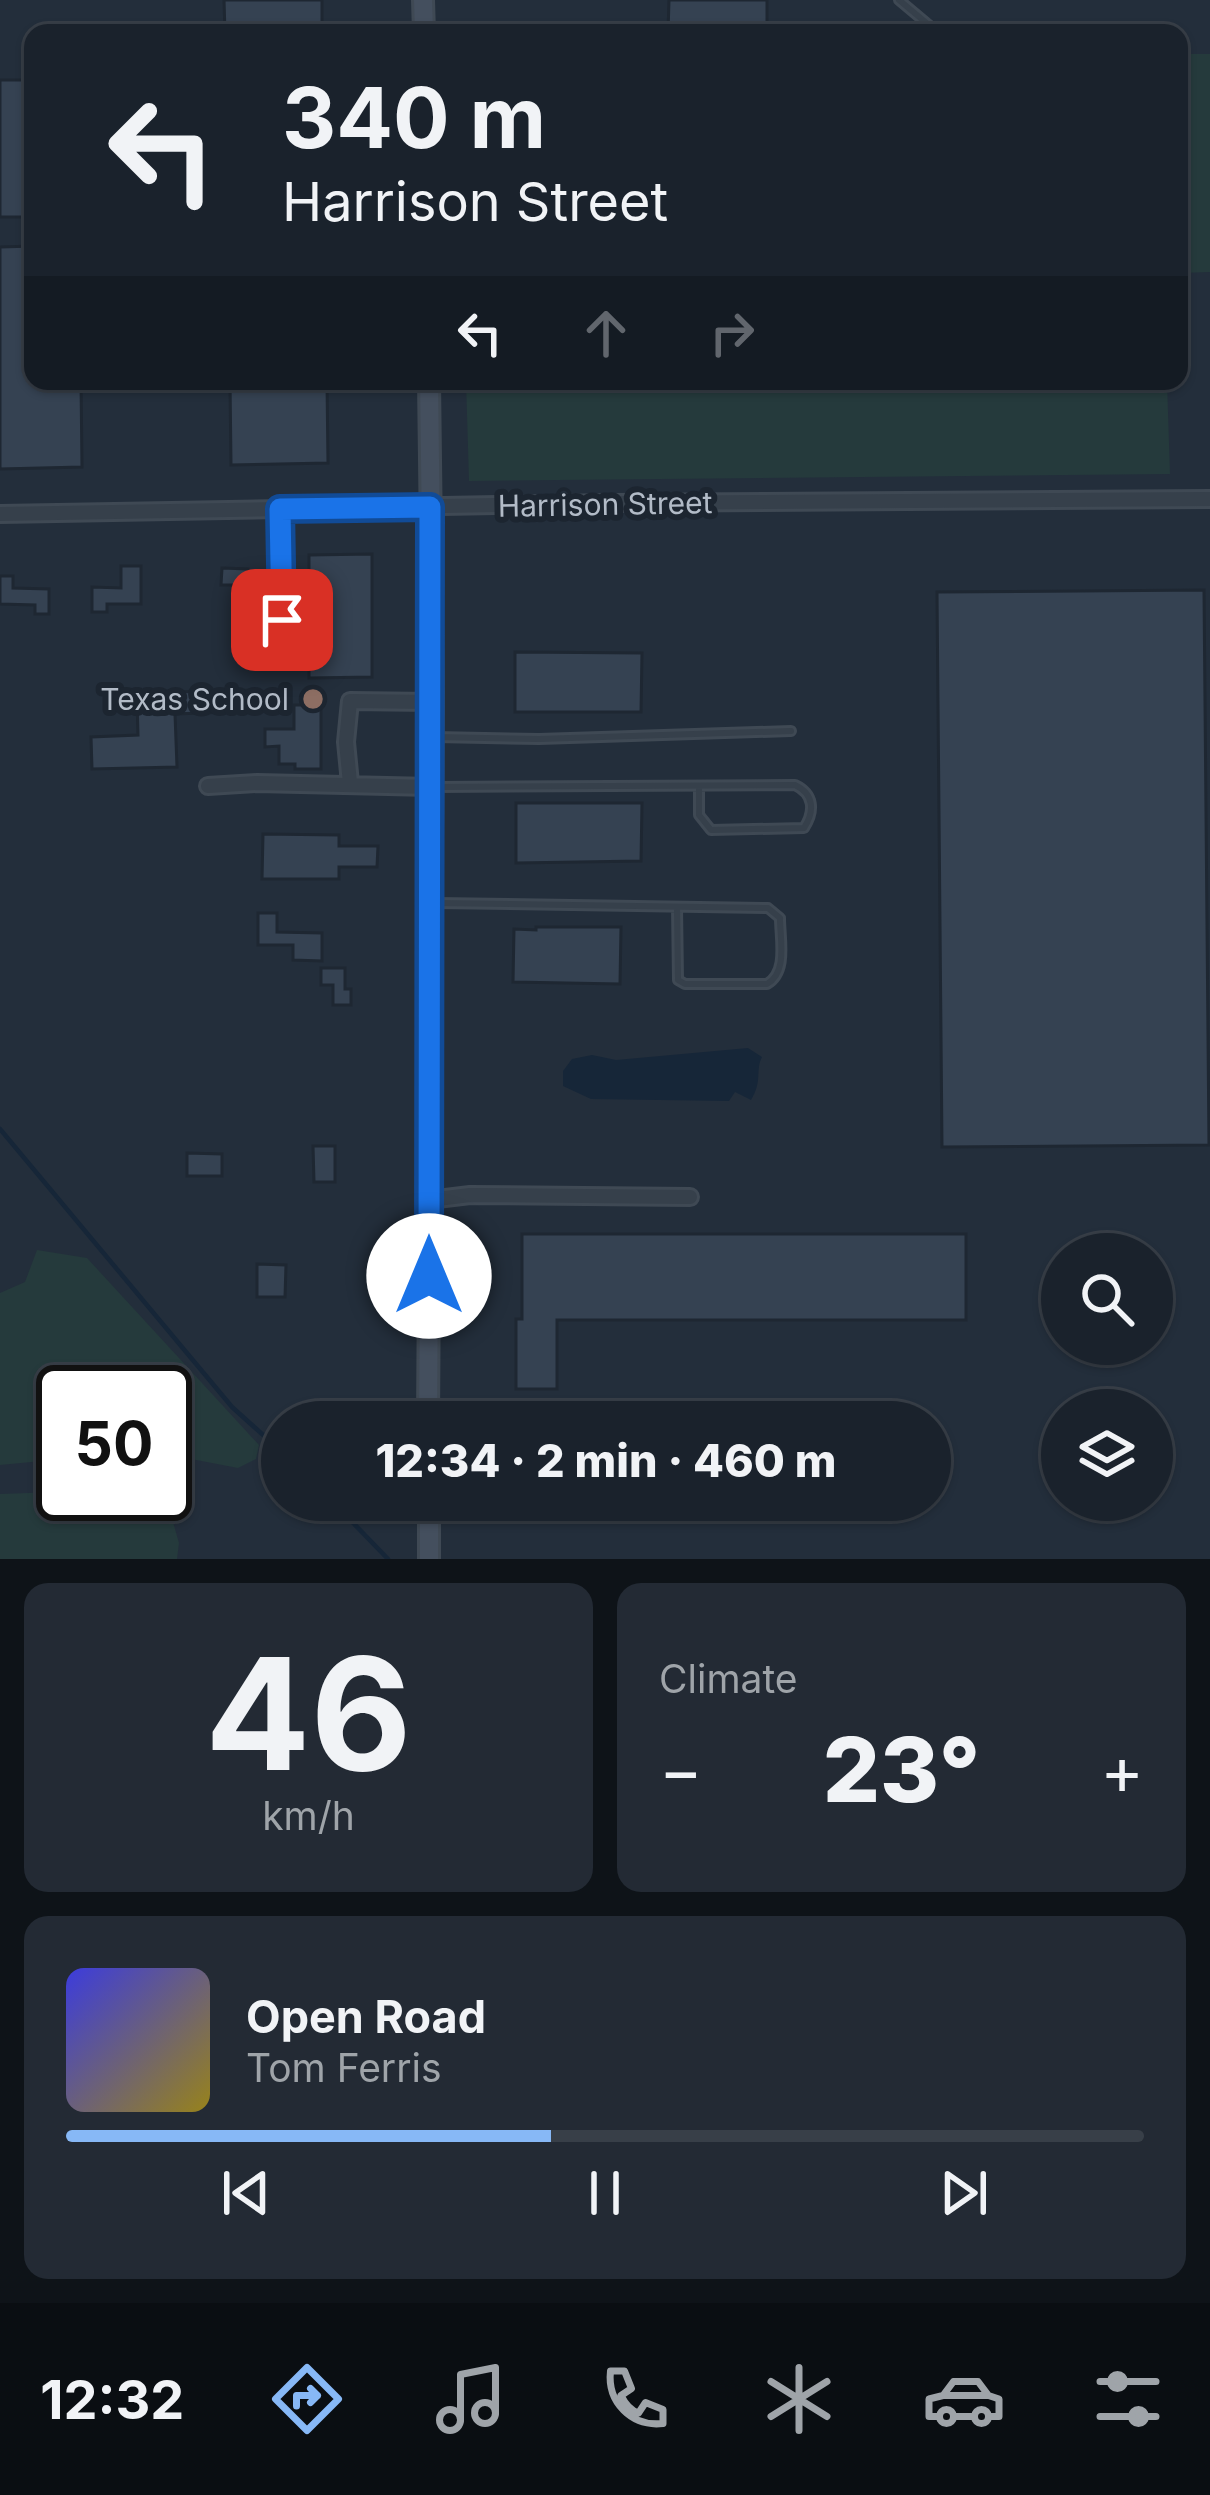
<!DOCTYPE html>
<html lang="en">
<head>
<meta charset="utf-8">
<style>
  :root { --surface:#1a222c; --page:#232a34; --text:#f1f3f6; --muted:#9fa4a9; --line:#383f48; --accent:#87b8f6 }
  body { margin:0; font-family:Inter,sans-serif; background:var(--page); color:var(--text); height:100vh; display:flex; flex-direction:column; font-size:45px; white-space:nowrap }
  * { box-sizing:border-box; margin:0 }
  p { font-size:39px; color:var(--muted) }
  .icon { flex:none; width:66px; height:66px; fill:none; stroke:currentColor; stroke-width:2; stroke-linecap:round; stroke-linejoin:round }
  .map { position:relative; height:1559px; overflow:hidden }
  .sheet { display:flex; flex-direction:column; gap:24px; padding:24px; background:#0e1318; flex:1 }
  .sheet>* { flex:none }
  .top-card { position:absolute; left:24px; top:24px; width:1164px; height:366px; border-radius:24px; box-shadow:0 3px 9px #0004,0 0 0 3px var(--line); background:#1a222c; color:var(--text); overflow:hidden }
  .buttons { position:absolute; left:1041px; top:1233px; display:grid; gap:24px }
  .buttons a { display:grid; place-items:center; width:132px; height:132px; border-radius:50%; background:var(--surface); box-shadow:0 3px 9px #0004,0 0 0 3px var(--line); font-size:60px }
  .speed { position:absolute; left:36px; top:1365px; display:flex; gap:24px; font-size:60px; font-weight:700; text-align:center }
  .speed>* { display:grid; place-content:center; width:156px; height:156px; border-radius:50%; background:var(--surface); box-shadow:0 3px 9px #0004,0 0 0 3px var(--line); line-height:1 }
  .speed .limit { border:6px solid #111; border-radius:18px; background:#fff; color:#111 }
  .pin { position:absolute; display:grid; place-items:center; width:102px; height:102px; color:#fff; margin:-51px; border-radius:24px; box-shadow:0 6px 18px #0006 }
  .me { position:absolute; width:132px; margin:-66px; rotate:0deg; stroke-linejoin:round; filter:drop-shadow(0 0 9px #0008) }
  .turn { display:flex; align-items:center; gap:42px; height:252px; padding:0 60px; font-size:54px }
  .turn .icon { width:156px; height:156px; stroke-width:2.5 }
  .turn b { display:block; font-size:84px; line-height:102px }
  .lanes { display:flex; align-items:center; height:114px; padding:0 60px; background:#0003; justify-content:center; gap:60px; direction:ltr }
  .lanes .off { opacity:.35 }
  .big { font-size:90px; font-weight:800; line-height:1.1 }
  .sheet .tile { flex:1; display:flex; flex-direction:column; justify-content:center; gap:18px; min-width:0; padding:0 42px; border-radius:24px; background:var(--page) }
  .sheet .dial { align-items:center; gap:0 }
  .dial b { font-size:156px; line-height:1 }
  .song { display:flex; align-items:center; gap:36px }
  .cover { width:144px; height:144px; border-radius:18px; background:linear-gradient(135deg,hsl(240 70% 55%),hsl(50 70% 35%)) }
  .played { height:12px; border-radius:6px; background:linear-gradient(90deg,var(--accent) 45%,var(--line) 45%) }
  .keys { display:flex; justify-content:space-around; direction:ltr }
  .heat { display:flex; justify-content:space-between; align-items:center; font-size:66px; direction:ltr }
  .sheet .tiles { flex:1; display:grid; gap:24px; grid-template-columns:1fr 1fr }
  .tile:last-child { grid-column:span 2 }
  .trip { position:absolute; left:261px; top:1401px; width:690px; height:120px; border-radius:60px; background:var(--surface); box-shadow:0 3px 9px #0004,0 0 0 3px var(--line); font-weight:800; line-height:120px; text-align:center }
  .dock { display:flex; height:192px; justify-content:space-around; align-items:center; background:#0a0e12; color:var(--muted) }
  .dock .icon { width:84px; height:84px }
  .dock .selected { color:var(--accent) }
  .dock b { font-size:54px; color:var(--text) }
  .map>svg:first-child { display:block }
  .green { fill:#253a3c }
  .water { fill:#162638 }
  .lines { fill:none; stroke-linecap:round; stroke-linejoin:round }
  .stream { stroke:#162638; stroke-width:4.5 }
  .building { fill:#354252; stroke:#1e2732; stroke-width:3 }
  .lane-casing { stroke:#3f4954; stroke-width:12 }
  .street-casing { stroke:#3f4954; stroke-width:20 }
  .secondary-casing { stroke:#3f4954; stroke-width:24 }
  .lane { stroke:#36404b; stroke-width:6 }
  .street { stroke:#36404b; stroke-width:14 }
  .secondary { stroke:#444f5e; stroke-width:18 }
  .route-casing { stroke:#114b97; stroke-width:30 }
  .route { stroke:#1a73e8; stroke-width:21 }
  .education-dot { fill:#8d6e63; stroke:#1c2530; stroke-width:4.5 }
  .labels { text-anchor:middle; dominant-baseline:central; stroke-width:12; stroke-linejoin:round; paint-order:stroke }
  .street-label { font-size:30px; fill:#b2bbc7; stroke:#1c2530 }
  .poi-label { font-size:30px; fill:#b2bbc7; stroke:#1c2530; text-anchor:end }
</style>
</head>
<body>
<div class="map">
<svg width="1210" height="1559" viewBox="0 0 1210 1559">
  <rect width="100%" height="100%" fill="#232e3b"/>
  <!-- green -->
  <path class="green" d="M1179 54H1210V272L1179 273Z
    M466 381H1167L1170 474 469 481Z
    M37 1250 87 1258 259 1445 256 1459 238 1468 165 1454V1392H63V1459L0 1465V1293L25 1282Z
    M57 1492 143 1497 169 1508 179 1543 177 1559H0V1494Z"/>
  <!-- water -->
  <path class="water" d="M748 1048 762 1057C755 1070 763 1081 751 1100L735 1092 729 1101 591 1099 563 1086V1071L572 1059 592 1055 616 1060Z"/>
  <g class="lines">
    <!-- stream -->
    <path class="stream" d="M0 1129 232 1407 282 1452
      M331 1500 388 1559"/>
  </g>
  <!-- building -->
  <path class="building" d="M224 0H322V33H225Z
    M669 0H767V33H668Z
    M0 80H33V217H0Z
    M33 246V381H81L82 467 0 469V247Z
    M230 381H327L328 463 231 465Z
    M372 554V677L309 678V555Z
    M121 566H141V604H107V612H92V587L121 588Z
    M222 568 248 569V611H235V585H221Z
    M0 576H13V588L49 589V614H35V605L0 604Z
    M1204 590 1209 1145 942 1147 937 592Z
    M515 652 642 653 641 712H515Z
    M253 690 254 711 175 714 177 767 92 769 91 737 138 735 137 700 175 698V692Z
    M294 705H321V769H295V764H279V746L265 747V729H294Z
    M516 803H642L641 861 516 863Z
    M263 834 339 835V846H378L377 867H339V879H262Z
    M258 913H277V932L322 933V961L293 960V945H258Z
    M536 927H621L620 984 513 982 514 929 536 930Z
    M321 968H345V989H351V1005H333V985H321Z
    M313 1146H335V1182H314Z
    M187 1153 222 1154V1176H187Z
    M522 1234H966V1320H557V1389H516V1319H522Z
    M257 1264 286 1265 285 1297H257Z"/>
  <g class="lines">
    <!-- lane casing -->
    <g class="lane-casing">
      <path id="lane" d="M899 0 930 26 931 33
        M280 512 283 657
        M435 737 539 739 791 731
        M436 787 795 785C814 794 815 811 804 828L711 830 699 815V786
        M436 903 768 908 780 918C780 940 788 972 767 984H685L678 980 677 907"/>
    </g>
    <!-- street casing -->
    <g class="street-casing">
      <path id="street" d="M0 514 612 503 1210 499
        M350 783 346 742 350 701 432 702
        M208 786 257 783 431 787
        M429 1200 470 1195 690 1197"/>
    </g>
    <!-- secondary casing -->
    <g class="secondary-casing">
      <path id="secondary" d="M423 0 424 33
        M428 1422 433 694 429 381
        M429 1500V1559"/>
    </g>
    <!-- lane -->
    <use href="#lane" class="lane"/>
    <!-- street -->
    <use href="#street" class="street"/>
    <!-- secondary -->
    <use href="#secondary" class="secondary"/>
  </g>
  <g class="lines">
    <!-- route casing -->
    <g class="route-casing">
      <path id="route" d="M282 620 280 509 430 507 429 1276"/>
    </g>
    <!-- route -->
    <use href="#route" class="route"/>
  </g>
  <!-- markers -->
  <circle class="education-dot" cx="313" cy="699" r="12"/>
  <g class="labels">
    <!-- street labels -->
    <g class="street-label">
      <text transform="translate(605 504) rotate(-1)">Harrison Street</text>
    </g>
    <!-- poi labels -->
    <g class="poi-label">
      <text x="289" y="699">Texas School</text>
    </g>
  </g>
</svg>
<div class="buttons">
<a><svg class="icon" aria-label="search" viewBox="0 0 24 24"><circle cx="10" cy="10" r="6"/><path d="M15 15l6 6"/></svg></a>
<a><svg class="icon" aria-label="layers" viewBox="0 0 24 24"><path d="M12 4l9 5-9 5-9-5zM3 14l9 5 9-5"/></svg></a>
</div>
<div class="speed"><div class="limit">50</div></div>
<div class="pin" style="left:282px;top:620px;background:#d93025"><svg class="icon" aria-label="arrive" viewBox="0 0 24 24"><path d="M6 21V4h12l-3 4 3 4H6"/></svg></div>
<svg class="me" style="left:429px;top:1276px" viewBox="-20 -20 40 40"><circle r="19" fill="#fff"/><path d="M0-13L10 11 0 6-10 11z" fill="#1a73e8"/></svg>
<div class="trip">12:34 · 2 min · 460 m</div>
<div class="top-card">
<div class="turn"><svg class="icon" aria-label="left" viewBox="0 0 24 24"><path d="M17 20v-9H6M10 6l-5 5 5 5"/></svg><div><b>340 m</b>Harrison Street</div></div>
<div class="lanes"><svg class="icon" aria-label="left" viewBox="0 0 24 24"><path d="M17 20v-9H6M10 6l-5 5 5 5"/></svg><svg class="icon off" aria-label="ahead" viewBox="0 0 24 24"><path d="M12 20V5M6 11l6-6 6 6"/></svg><svg class="icon off" aria-label="right" viewBox="0 0 24 24"><path d="M7 20v-9h11M14 6l5 5-5 5"/></svg></div>
</div>
</div>
<section class="sheet">
<div class="tiles">
<div class="tile dial"><b>46</b><p>km/h</p></div>
<div class="tile"><p>Climate</p>
<div class="heat"><a>−</a><b class="big">23°</b><a>+</a></div>
</div>
<div class="tile">
<div class="song"><i class="cover"></i><div><b>Open Road</b><p>Tom Ferris</p></div></div>
<div class="played"></div>
<div class="keys"><svg class="icon" aria-label="previous" viewBox="0 0 24 24"><path d="M18 5L8 12l10 7zM5 5v14"/></svg><svg class="icon" aria-label="pause" viewBox="0 0 24 24"><path d="M8 5v14M16 5v14"/></svg><svg class="icon" aria-label="next" viewBox="0 0 24 24"><path d="M6 5l10 7-10 7zM19 5v14"/></svg></div>
</div>
</div>
</section>
<nav class="dock">
<b>12:32</b>
<svg class="icon selected" aria-label="directions" viewBox="0 0 24 24"><path d="M12 3l9 9-9 9-9-9zM9 14v-3h6M13 9l2 2-2 2"/></svg>
<svg class="icon" aria-label="music" viewBox="0 0 24 24"><path d="M9 18V5l10-2v13"/><circle cx="6" cy="18" r="3"/><circle cx="16" cy="16" r="3"/></svg>
<svg class="icon" aria-label="phone" viewBox="0 0 24 24"><path d="M5 4h4l2 5-3 2q2 4 5 5l2-3 5 2v4C11 20 4 13 5 4z"/></svg>
<svg class="icon" aria-label="climate" viewBox="0 0 24 24"><path d="M12 3v18M4 7l16 10M4 17L20 7"/></svg>
<svg class="icon" aria-label="car" viewBox="0 0 24 24"><path d="M5 17H2v-5l4-1 3-4h7l3 4 3 1v5h-3M9 17h6M6 11h13"/><circle cx="7" cy="17" r="2"/><circle cx="17" cy="17" r="2"/></svg>
<svg class="icon" aria-label="filters" viewBox="0 0 24 24"><path d="M4 7h16M4 17h16"/><circle cx="9" cy="7" r="2"/><circle cx="15" cy="17" r="2"/></svg>
</nav>
</body>
</html>
